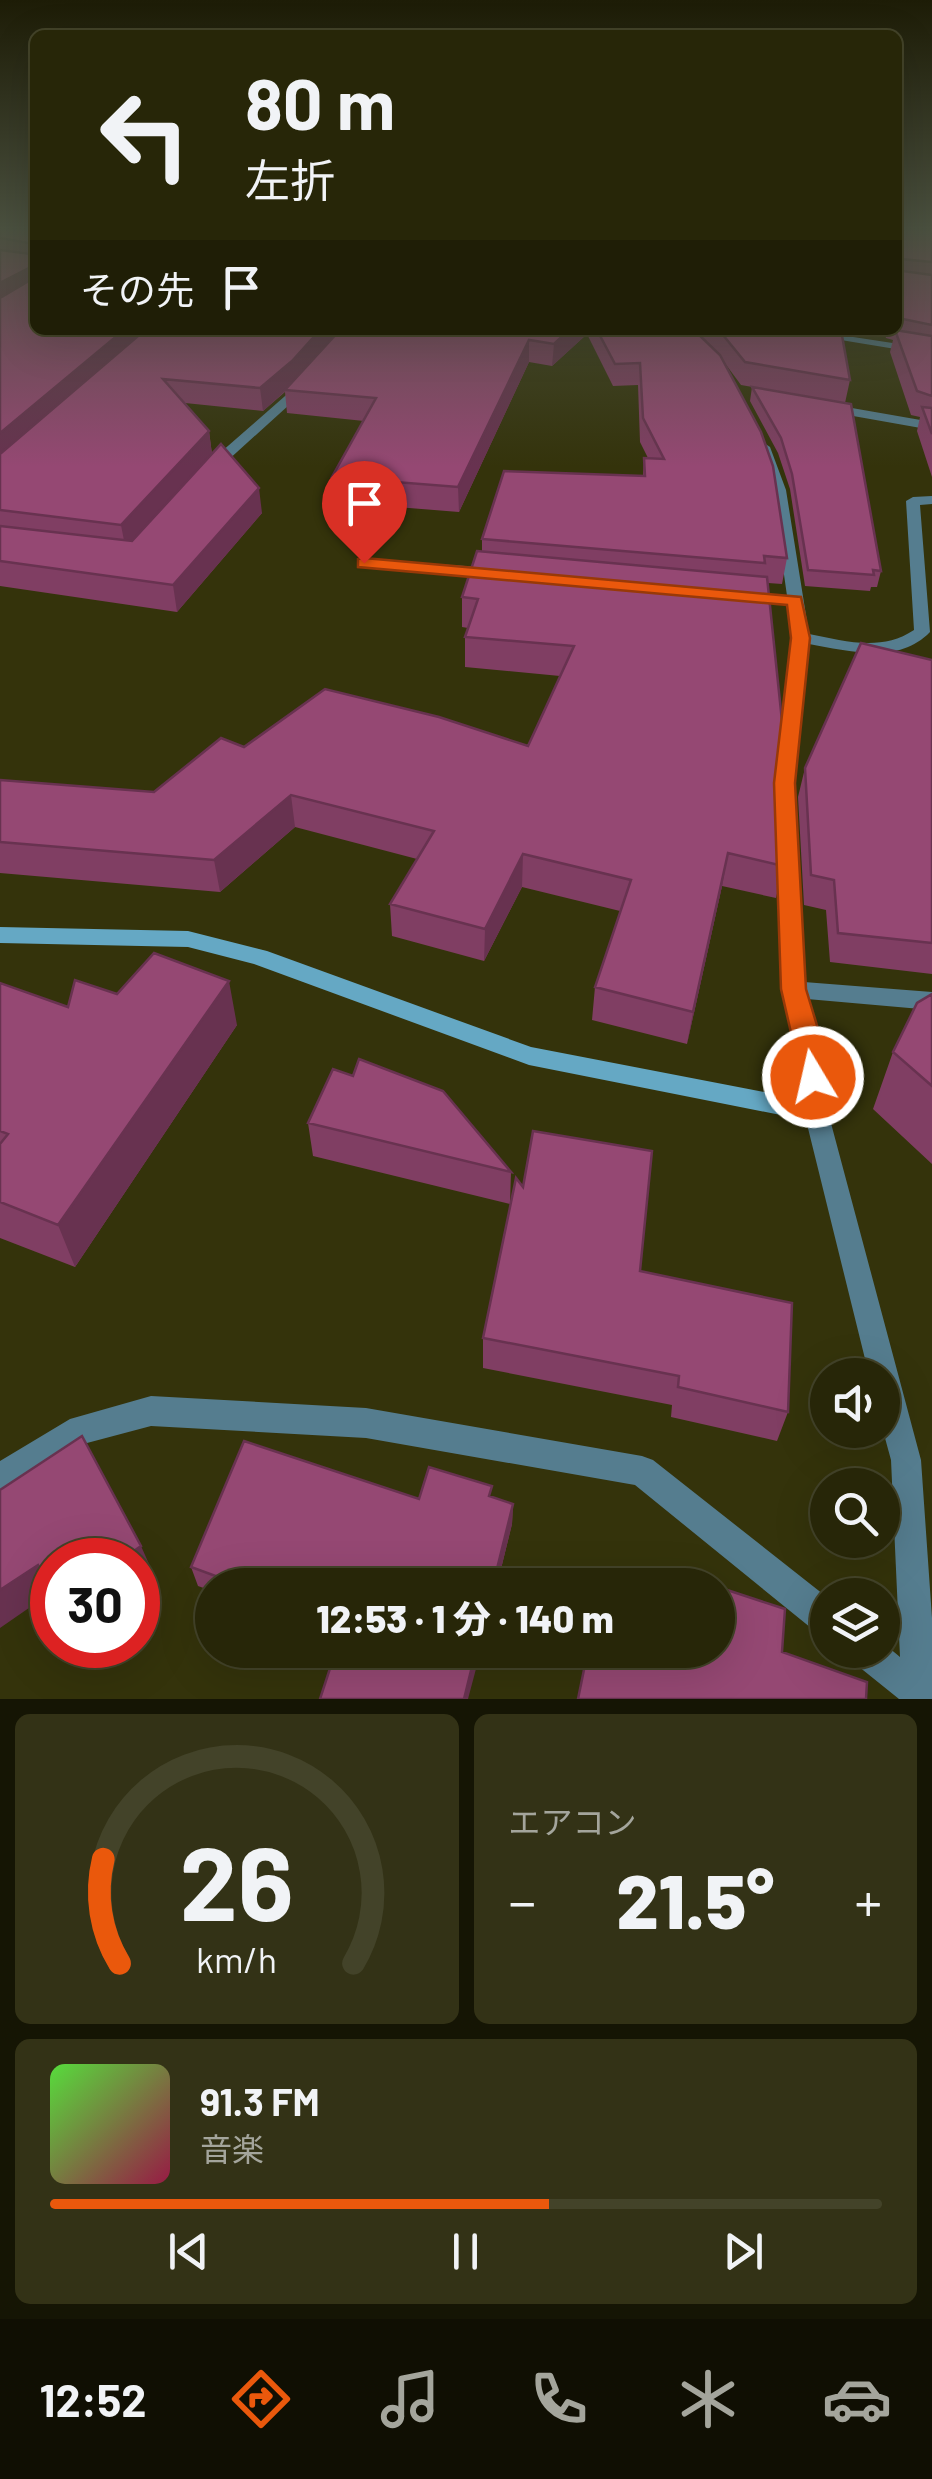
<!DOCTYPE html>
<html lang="ja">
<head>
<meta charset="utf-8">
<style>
  :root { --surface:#272608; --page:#333216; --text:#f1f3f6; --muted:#a4a59c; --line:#434329; --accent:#ea580c }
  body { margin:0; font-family:Barlow,"Noto Sans JP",sans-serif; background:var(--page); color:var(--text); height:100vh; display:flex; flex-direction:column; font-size:38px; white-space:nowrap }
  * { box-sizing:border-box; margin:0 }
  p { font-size:32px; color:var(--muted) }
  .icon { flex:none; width:55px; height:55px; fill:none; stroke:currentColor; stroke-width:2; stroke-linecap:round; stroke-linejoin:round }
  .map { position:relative; height:1699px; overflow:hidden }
  .sheet { display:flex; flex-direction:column; gap:15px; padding:15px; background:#151504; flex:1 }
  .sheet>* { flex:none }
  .hud { position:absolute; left:30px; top:30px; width:872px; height:305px; border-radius:15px; box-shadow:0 10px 40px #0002,0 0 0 2px var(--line); background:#272608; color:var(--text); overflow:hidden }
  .buttons { position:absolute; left:810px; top:1358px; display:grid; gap:20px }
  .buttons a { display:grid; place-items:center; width:90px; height:90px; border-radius:50%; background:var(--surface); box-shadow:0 10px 40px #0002,0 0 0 2px var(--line); font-size:50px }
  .speed { position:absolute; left:30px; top:1538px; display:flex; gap:20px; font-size:50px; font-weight:700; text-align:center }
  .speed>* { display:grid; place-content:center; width:130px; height:130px; border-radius:50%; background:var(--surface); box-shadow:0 10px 40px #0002,0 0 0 2px var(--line); line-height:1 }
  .speed .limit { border:15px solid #d22; background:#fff; color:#111 }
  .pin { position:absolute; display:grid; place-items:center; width:85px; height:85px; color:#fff; margin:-102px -42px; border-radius:50% 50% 50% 0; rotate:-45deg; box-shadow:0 0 10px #0007 }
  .pin .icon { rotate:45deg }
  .me { position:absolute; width:110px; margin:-55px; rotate:351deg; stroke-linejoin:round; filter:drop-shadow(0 0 8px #0008) }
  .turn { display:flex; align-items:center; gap:35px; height:210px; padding:0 50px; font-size:45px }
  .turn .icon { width:130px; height:130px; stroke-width:2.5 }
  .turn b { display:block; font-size:70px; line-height:85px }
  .then { display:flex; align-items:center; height:95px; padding:0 50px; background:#0003; gap:20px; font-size:38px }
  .big { font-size:75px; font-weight:800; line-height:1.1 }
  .sheet .card { flex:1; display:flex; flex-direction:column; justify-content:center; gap:15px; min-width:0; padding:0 35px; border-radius:15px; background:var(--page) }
  .sheet .dial { align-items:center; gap:0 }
  .dial svg { height:260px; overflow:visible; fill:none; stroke:var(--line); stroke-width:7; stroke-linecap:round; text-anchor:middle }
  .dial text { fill:var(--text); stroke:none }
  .song { display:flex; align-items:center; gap:30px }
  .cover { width:120px; height:120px; border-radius:15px; background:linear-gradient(135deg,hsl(110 70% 55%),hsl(340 70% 35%)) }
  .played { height:10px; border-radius:5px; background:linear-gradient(90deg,var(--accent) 60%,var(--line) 60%) }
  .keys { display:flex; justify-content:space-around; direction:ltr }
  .heat { display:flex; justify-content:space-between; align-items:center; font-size:55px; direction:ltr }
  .sheet .tiles { flex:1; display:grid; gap:15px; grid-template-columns:1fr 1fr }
  .card:last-child { grid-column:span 2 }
  .trip { position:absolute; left:195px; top:1568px; width:540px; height:100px; border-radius:50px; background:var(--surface); box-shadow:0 10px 40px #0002,0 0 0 2px var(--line); font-weight:800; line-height:100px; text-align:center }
  .dock { display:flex; height:160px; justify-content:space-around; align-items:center; background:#100f03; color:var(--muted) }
  .dock .icon { width:70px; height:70px }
  .dock .on { color:var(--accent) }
  .dock b { font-size:45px; color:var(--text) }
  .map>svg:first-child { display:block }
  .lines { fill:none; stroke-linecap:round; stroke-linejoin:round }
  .lane { fill:#557d8f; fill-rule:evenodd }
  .street { fill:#557d8f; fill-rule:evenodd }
  .secondary { fill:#65a8c4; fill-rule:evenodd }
  .wall { fill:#803e63 }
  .shaded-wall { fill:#683250 }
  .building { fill:#954873; stroke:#683250; stroke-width:2.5 }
  .route { fill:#ea580c; stroke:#983908; stroke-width:2.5 }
</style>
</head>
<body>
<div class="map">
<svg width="932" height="1699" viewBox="0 0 932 1699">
  <rect width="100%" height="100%" fill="#34330b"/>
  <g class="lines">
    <!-- lane -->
    <path class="lane" d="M364 559 494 568 502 573 494 578 359 566 357 563Z
      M742 591 795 596 803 601 795 606 736 599V593Z"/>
    <!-- street -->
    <path class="street" d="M780 330H807L932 349V355Z
      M301 382 311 385 215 472H205V466Z
      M829 404 932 422V430L825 411V405Z
      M764 443 770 447 786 490 809 634C845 641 881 652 914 630L906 501 913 497 932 496V504L920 505 930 632C898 665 849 651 809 644L794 783 804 982 932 992V1010L807 999 821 1042 828 1112 921 1460 932 1618V1699H899L853 1662 848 1650H882V1642L900 1657 891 1460 882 1427V1375H869L804 1112 797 1042 782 989 776 783 793 638 772 490 758 447Z
      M151 1396 366 1408 642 1456 653 1460 828 1598V1637L816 1632 635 1485 366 1438 151 1426 87 1443 0 1493V1461L70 1419Z"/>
    <!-- secondary -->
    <path class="secondary" d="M0 927 188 931 267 951 531 1047 816 1102 825 1105 828 1112 825 1119 816 1122 529 1065 254 964 188 947 0 943Z"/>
  </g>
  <!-- wall -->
  <path class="wall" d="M0 229H35V330H841L850 380 845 403 741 385 724 362 787 558 782 584 768 583 779 751 783 866 776 898 722 886 687 1044 592 1020 595 987 620 911 522 887 484 961 392 936 390 904 417 859 295 827 220 892 0 873V780L154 792 244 747 528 746 560 676 465 667V637L468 628 462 627V597L482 552V539L643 476 644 458H648L640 442 638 385 613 386 587 334 552 366 529 362 459 512 334 502 332 477 364 421 287 413 285 392 263 411 185 403 209 431 212 454 262 513 177 612 0 586Z
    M898 229H932V477L917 431 920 417 911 415 890 352 893 340 886 338 883 330H898Z
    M752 387 881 571 877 587H871L870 591 805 586 790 489 778 453 750 401Z
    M932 660V974L830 962 826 910 804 905 798 797 805 768Z
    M0 983 68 1007 117 994 237 1025 75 1267 0 1238Z
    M932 994V1164L873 1109 893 1052Z
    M353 1076 511 1172 510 1204 313 1156 308 1123Z
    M523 1187 640 1271 788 1412 777 1441 671 1417 672 1405 483 1368V1338Z
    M492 1497 513 1504 512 1524 497 1585H212V1591L198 1586 191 1567 419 1499Z"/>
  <!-- shaded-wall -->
  <path class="shaded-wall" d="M33 266 35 288 0 307V283Z
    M124 330H153L0 463V433Z
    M320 330H340L294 383 263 411 260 388Z
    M569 330H587V334L552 366 554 344Z
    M529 340V362L459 512 458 487Z
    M209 431 212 455 126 551 121 525Z
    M259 488 262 513 177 612 173 585Z
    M291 795 295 827 220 892 214 860Z
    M728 853 722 886 687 1044 693 1012Z
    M523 854 522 887 484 961 485 929Z
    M229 981 237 1025 75 1267 58 1225Z
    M513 1504 512 1524 497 1585H493Z
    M141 1546 153 1573 138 1584V1560H121Z
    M38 1565 52 1592 0 1628V1590Z
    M476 1650H481L468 1699H464Z"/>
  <!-- building -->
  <path class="building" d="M0 229H35V330H124L0 433V298L32 279 33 266 0 283V250L30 254 34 244 0 238Z
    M898 229 932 230V262L900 259 902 271 932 275V325L898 318Z
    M145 330H320L292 361 260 388 163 379 209 431 121 525 0 510V454Z
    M340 330H569L554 344 529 340 458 487 332 477 376 398 285 390Z
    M597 330H694L720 355 761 432 773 466 787 558 764 556 765 563 482 539 504 471 645 476 644 458 664 459 643 418 640 363 615 364Z
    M719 330H841L850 380 745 362Z
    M895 330 932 336V396L917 391Z
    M752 387 851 404 881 571 873 570 874 575 808 570 792 474 781 438Z
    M922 407 932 408V434Z
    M221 444 259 488 173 585 0 561V526L132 541Z
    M477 551 767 577 782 721 779 751 783 866 728 853 693 1012 595 987 631 880 523 854 485 929 390 904 434 831 291 795 214 860 0 842V780L154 792 221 738 244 747 325 689 439 717 528 746 574 646 465 637 478 599 462 597Z
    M861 643 932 660V943L838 933 834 880 811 875 805 768Z
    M154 953 229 981 58 1225 0 1202V1144L8 1134 0 1131V983L68 1007 75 980 117 994Z
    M932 994V1086L893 1052 917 1003Z
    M359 1059 443 1091 511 1172 308 1123 333 1069 353 1076Z
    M533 1131 652 1151 640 1271 792 1303 788 1412 678 1387 679 1376 483 1338 516 1178 523 1187Z
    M82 1436 141 1546 121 1560H52V1596L38 1565 0 1590V1490Z
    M244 1441 419 1499 429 1467 492 1486 489 1496 513 1504 493 1585H240L191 1567Z
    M602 1579 621 1585H601Z
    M718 1587 785 1609 782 1652 867 1682 866 1699H578L588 1650H718Z
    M336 1650H476L464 1699H320Z"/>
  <!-- sky -->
  <linearGradient id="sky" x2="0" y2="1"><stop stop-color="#1d1c06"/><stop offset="0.49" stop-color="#4a503f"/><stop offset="1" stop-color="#4a503f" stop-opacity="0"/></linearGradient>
  <rect width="932" height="467" fill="url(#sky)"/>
  <!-- route -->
  <path class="route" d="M364 558 801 597 810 638 795 783 806 989 822 1042 826 1077 822 1085H803L781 989 774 783 791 638 787 605 358 567V559Z"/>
</svg>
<div class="buttons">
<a><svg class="icon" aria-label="sound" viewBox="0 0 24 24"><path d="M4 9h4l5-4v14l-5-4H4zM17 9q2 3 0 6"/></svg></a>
<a><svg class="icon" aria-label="search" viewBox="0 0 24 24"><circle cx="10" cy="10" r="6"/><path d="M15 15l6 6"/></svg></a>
<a><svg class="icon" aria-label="layers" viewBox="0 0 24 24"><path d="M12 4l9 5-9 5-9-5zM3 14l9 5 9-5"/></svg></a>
</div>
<div class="speed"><div class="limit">30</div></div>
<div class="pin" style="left:364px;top:563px;background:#d93025"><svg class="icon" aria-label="arrive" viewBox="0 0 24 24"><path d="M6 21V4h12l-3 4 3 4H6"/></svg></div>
<svg class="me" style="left:813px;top:1077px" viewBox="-20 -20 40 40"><circle r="17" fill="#ea580c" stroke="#fff" stroke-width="3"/><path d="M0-11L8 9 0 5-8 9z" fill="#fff"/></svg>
<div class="trip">12:53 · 1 分 · 140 m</div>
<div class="hud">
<div class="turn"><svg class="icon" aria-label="left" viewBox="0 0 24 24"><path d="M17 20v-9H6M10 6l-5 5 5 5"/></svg><div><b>80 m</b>左折</div></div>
<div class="then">その先<svg class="icon" aria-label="arrive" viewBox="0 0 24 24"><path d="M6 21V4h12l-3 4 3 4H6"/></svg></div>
</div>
</div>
<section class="sheet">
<div class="tiles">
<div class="card dial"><svg viewBox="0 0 100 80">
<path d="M14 69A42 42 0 1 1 86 69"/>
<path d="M14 69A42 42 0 0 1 9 37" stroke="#ea580c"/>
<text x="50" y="56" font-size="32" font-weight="700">26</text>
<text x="50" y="72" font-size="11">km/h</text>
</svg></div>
<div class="card"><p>エアコン</p>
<div class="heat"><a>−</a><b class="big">21.5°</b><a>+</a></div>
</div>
<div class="card">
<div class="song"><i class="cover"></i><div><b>91.3 FM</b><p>音楽</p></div></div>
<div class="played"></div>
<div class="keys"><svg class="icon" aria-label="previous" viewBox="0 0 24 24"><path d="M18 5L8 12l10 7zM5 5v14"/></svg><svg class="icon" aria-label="pause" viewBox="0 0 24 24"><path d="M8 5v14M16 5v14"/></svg><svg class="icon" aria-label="next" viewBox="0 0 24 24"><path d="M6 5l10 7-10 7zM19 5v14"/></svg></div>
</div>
</div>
</section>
<nav class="dock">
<b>12:52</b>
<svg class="icon on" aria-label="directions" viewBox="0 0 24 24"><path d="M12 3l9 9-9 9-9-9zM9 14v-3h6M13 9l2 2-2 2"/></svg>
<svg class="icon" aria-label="music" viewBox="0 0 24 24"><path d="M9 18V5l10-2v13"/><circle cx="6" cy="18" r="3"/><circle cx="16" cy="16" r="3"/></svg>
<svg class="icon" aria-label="phone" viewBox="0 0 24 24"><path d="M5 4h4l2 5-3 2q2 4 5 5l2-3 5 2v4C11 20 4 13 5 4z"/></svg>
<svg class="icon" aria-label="climate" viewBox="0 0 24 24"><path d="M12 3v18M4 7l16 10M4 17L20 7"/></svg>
<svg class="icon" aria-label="car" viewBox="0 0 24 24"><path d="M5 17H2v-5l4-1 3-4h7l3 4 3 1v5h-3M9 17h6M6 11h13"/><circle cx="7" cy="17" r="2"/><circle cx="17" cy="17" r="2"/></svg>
</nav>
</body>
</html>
